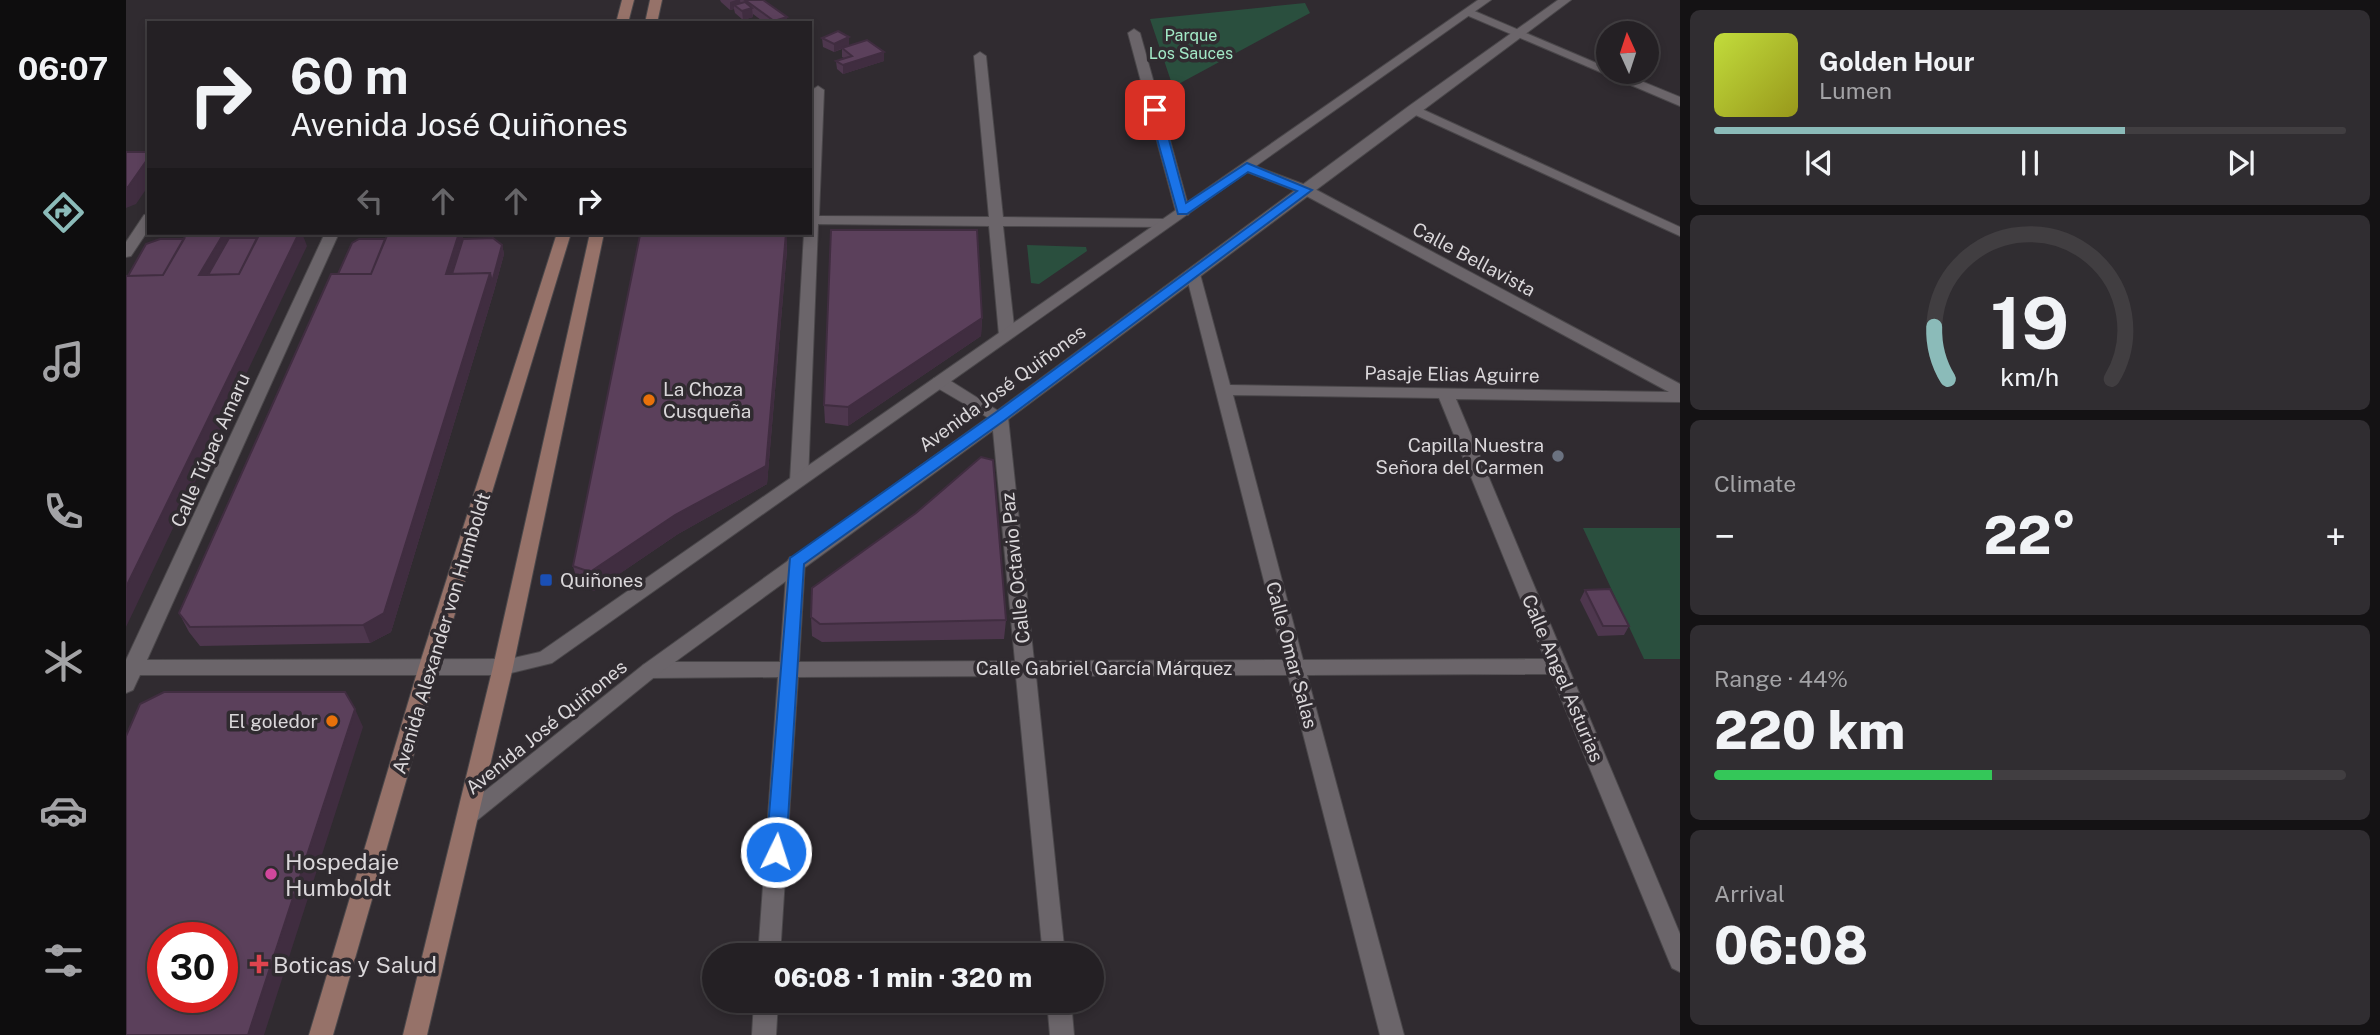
<!DOCTYPE html>
<html lang="en">
<head>
<meta charset="utf-8">
<style>
  :root { --surface:#242024; --page:#302d31; --text:#f1f3f6; --muted:#a3a3a6; --line:#413e41; --accent:#8bbbb9 }
  body { margin:0; font-family:"Public Sans",sans-serif; background:var(--page); color:var(--text); height:100vh; display:flex; flex-direction:column; font-size:26px; white-space:nowrap }
  * { box-sizing:border-box; margin:0 }
  p { font-size:23px; color:var(--muted) }
  .icon { flex:none; width:38px; height:38px; fill:none; stroke:currentColor; stroke-width:2; stroke-linecap:round; stroke-linejoin:round }
  .map { position:relative; flex:1; overflow:hidden }
  .panel { display:flex; flex-direction:column; gap:10px; padding:10px; background:#141214; width:700px }
  .panel>* { flex:none }
  .banner { position:absolute; left:21px; top:21px; width:665px; height:214px; border-radius:0px; box-shadow:0 4px 10px #0003,0 0 0 2px var(--line); background:#242024; color:var(--text); overflow:hidden }
  .needle { width:46px; rotate:357deg }
  .fabs { position:absolute; left:1470px; top:21px; display:grid; gap:14px }
  .fabs a { display:grid; place-items:center; width:63px; height:63px; border-radius:50%; background:var(--surface); box-shadow:0 4px 10px #0003,0 0 0 2px var(--line); font-size:35px }
  .speed { position:absolute; left:21px; top:922px; display:flex; gap:14px; font-size:35px; font-weight:700; text-align:center }
  .speed>* { display:grid; place-content:center; width:91px; height:91px; border-radius:50%; background:var(--surface); box-shadow:0 4px 10px #0003,0 0 0 2px var(--line); line-height:1 }
  .speed .limit { border:10px solid #d22; background:#fff; color:#111 }
  .pin { position:absolute; display:grid; place-items:center; width:60px; height:60px; color:#fff; margin:-30px; border-radius:14px; box-shadow:0 4px 10px #0006 }
  .me { position:absolute; width:77px; margin:-38px; rotate:4deg; stroke-linejoin:round; filter:drop-shadow(0 0 5px #0008) }
  .turn { display:flex; align-items:center; gap:24px; height:147px; padding:0 28px; font-size:32px }
  .turn .icon { width:91px; height:91px; stroke-width:2.5 }
  .turn b { display:block; font-size:49px; line-height:60px }
  .lanes { display:flex; align-items:center; height:66px; padding:0 28px; background:#0003; justify-content:center; gap:35px; direction:ltr }
  .lanes .off { opacity:.35 }
  .big { font-size:52px; font-weight:800; line-height:1.1 }
  .panel .tile { flex:1; display:flex; flex-direction:column; justify-content:center; gap:10px; min-width:0; padding:0 24px; border-radius:10px; background:var(--page) }
  .panel .dial { align-items:center; gap:0 }
  .dial svg { height:182px; overflow:visible; fill:none; stroke:var(--line); stroke-width:7; stroke-linecap:round; text-anchor:middle }
  .dial text { fill:var(--text); stroke:none }
  .song { display:flex; align-items:center; gap:21px }
  .cover { width:84px; height:84px; border-radius:10px; background:linear-gradient(135deg,hsl(70 70% 55%),hsl(60 70% 35%)) }
  .played { height:7px; border-radius:4px; background:linear-gradient(90deg,var(--accent) 65%,var(--line) 65%) }
  .keys { display:flex; justify-content:space-around; direction:ltr }
  .heat { display:flex; justify-content:space-between; align-items:center; font-size:38px; direction:ltr }
  .charge { height:10px; border-radius:5px; background:linear-gradient(90deg,#34c759 44%,var(--line) 0) }
  .trip { position:absolute; left:576px; top:943px; width:402px; height:70px; border-radius:35px; background:var(--surface); box-shadow:0 4px 10px #0003,0 0 0 2px var(--line); font-weight:800; line-height:70px; text-align:center }
  main { display:flex; flex:1; min-height:0 }
  .dock { display:flex; flex-direction:column; width:126px; justify-content:space-around; align-items:center; background:#0e0d0e; color:var(--muted) }
  .dock .icon { width:49px; height:49px }
  .dock .selected { color:var(--accent) }
  .dock b { font-size:32px; color:var(--text) }
  .map>svg:first-child { display:block }
  .green { fill:#2a4f3e }
  .lines { fill:none; stroke-linecap:round; stroke-linejoin:round }
  .minor-casing { stroke:#4a474a; stroke-width:2 }
  .tertiary-casing { stroke:#4a474a; stroke-width:2 }
  .secondary-casing { stroke:#4a474a; stroke-width:2 }
  .minor { fill:#6b656a; fill-rule:evenodd }
  .tertiary { fill:#6b656a; fill-rule:evenodd }
  .secondary { fill:#967269; fill-rule:evenodd }
  .wall { fill:#4e374e }
  .shaded-wall { fill:#402d40 }
  .building { fill:#5b405b; stroke:#402d40; stroke-width:2; fill-rule:evenodd }
  .route { fill:#1a73e8; stroke:#114b97; stroke-width:2 }
  .food-dot { fill:#e8710a; stroke:#302b30; stroke-width:2.5 }
  .worship-dot { fill:#6b7280; stroke:#302b30; stroke-width:2.5 }
  .transit-dot { fill:#1a4fb4; stroke:#302b30; stroke-width:2.5 }
  .hotel-dot { fill:#d1479c; stroke:#302b30; stroke-width:2.5 }
  .health-dot { fill:#e0444e; stroke:#302b30; stroke-width:2.5 }
  .labels { text-anchor:middle; dominant-baseline:central; stroke-width:7; stroke-linejoin:round; paint-order:stroke }
  .far-park-label { font-size:16px; fill:#a3e9c7; stroke:#302b30 }
  .street-label { font-size:19px; fill:#dad7da; stroke:#302b30 }
  .poi-label { font-size:19px; fill:#dad7da; stroke:#302b30; text-anchor:start }
  .near-poi-label { font-size:23px; fill:#dad7da; stroke:#302b30; text-anchor:start }
</style>
</head>
<body>
<main>
<nav class="dock">
<b>06:07</b>
<svg class="icon selected" aria-label="directions" viewBox="0 0 24 24"><path d="M12 3l9 9-9 9-9-9zM9 14v-3h6M13 9l2 2-2 2"/></svg>
<svg class="icon" aria-label="music" viewBox="0 0 24 24"><path d="M9 18V5l10-2v13"/><circle cx="6" cy="18" r="3"/><circle cx="16" cy="16" r="3"/></svg>
<svg class="icon" aria-label="phone" viewBox="0 0 24 24"><path d="M5 4h4l2 5-3 2q2 4 5 5l2-3 5 2v4C11 20 4 13 5 4z"/></svg>
<svg class="icon" aria-label="climate" viewBox="0 0 24 24"><path d="M12 3v18M4 7l16 10M4 17L20 7"/></svg>
<svg class="icon" aria-label="car" viewBox="0 0 24 24"><path d="M5 17H2v-5l4-1 3-4h7l3 4 3 1v5h-3M9 17h6M6 11h13"/><circle cx="7" cy="17" r="2"/><circle cx="17" cy="17" r="2"/></svg>
<svg class="icon" aria-label="filters" viewBox="0 0 24 24"><path d="M4 7h16M4 17h16"/><circle cx="9" cy="7" r="2"/><circle cx="15" cy="17" r="2"/></svg>
</nav>
<div class="map">
<svg width="1554" height="1035" viewBox="0 0 1554 1035">
  <rect width="100%" height="100%" fill="#302b30"/>
  <!-- green -->
  <path class="green" d="M1179 3 1184 13 1047 87 1024 19Z
    M901 245 960 247 961 251 913 284 905 283Z
    M1457 528H1554V659H1518Z"/>
  <g class="lines">
    <!-- minor casing -->
    <g class="minor-casing">
      <path id="minor" d="M1338 10H1346L1482 68V72H1493L1554 97V106L1338 14Z
        M1008 29 1014 33 1064 212 1062 215H1052L1050 212 1002 33Z
        M854 52 860 56 877 217 1040 219 1047 223 1040 227 877 226 889 335 881 340 873 335 863 226 692 224 682 481 673 487 667 485 664 481 678 233H684L686 90 692 86 698 90 693 216 863 217 848 56Z
        M1287 105 1554 227V236L1283 112 1281 109Z
        M1121 163 1185 187 1554 384V402L1330 399 1554 934V972L1546 968 1543 961 1425 674 1181 675 1278 1035H1254L1162 675 910 676 939 956H917L890 676 672 677 654 956H632L652 677 524 678 517 675 514 670 517 665 524 662H654L661 562 664 557H676L679 562 673 662 889 661 866 420 808 386 806 382 808 378H820L882 417 908 661 1158 660 1060 274 1062 271 1067 270 1074 274 1104 385 1543 392 1175 193 1116 170 1114 167ZM1107 395 1313 398 1419 659 1177 660Z
        M23 214V229L5 256 0 257V242L18 215Z
        M199 233H213L21 660 377 659 384 662 387 667 384 672 377 675H14L7 690 0 693V660Z
        M628 1001H652L650 1035H626Z
        M921 1001H945L948 1035H924Z"/>
    </g>
    <!-- tertiary casing -->
    <g class="tertiary-casing">
      <path id="tertiary" d="M1352 0H1365L426 663 377 675 370 672 367 667 370 662 414 652Z
        M1432 0H1445L880 421 531 675 349 822 342 825 335 822 331 816 335 810 517 665 868 413 1283 106Z"/>
    </g>
    <!-- secondary casing -->
    <g class="secondary-casing">
      <path id="secondary" d="M496 0H508L502 23H490Z
        M524 0H536L531 23H519Z
        M431 233H445L313 666 207 1035H183L293 666Z
        M464 233H478L387 667 301 1035H277L367 667Z"/>
    </g>
    <!-- minor -->
    <use href="#minor" class="minor"/>
    <!-- tertiary -->
    <use href="#tertiary" class="tertiary"/>
    <!-- secondary -->
    <use href="#secondary" class="secondary"/>
  </g>
  <!-- wall -->
  <path class="wall" d="M594 0H637L661 23H639L627 14V17L617 20 609 13 608 9 604 10 595 2Z
    M696 38 723 45 719 47 758 61 717 74 711 69 710 61 718 58 716 57V49L708 52 697 47Z
    M335 233 337 239 376 245 378 254 368 291 265 632 244 643 74 646 63 632 53 613 212 274 259 239Z
    M660 233 661 250 641 484 552 534 468 591 452 584 447 566Z
    M856 318 855 336 722 426 699 423 698 405Z
    M1459 590 1503 626 1498 635 1472 636 1454 600Z
    M685 617 880 620 878 639 696 642 686 636Z"/>
  <!-- shaded-wall -->
  <path class="shaded-wall" d="M610 0H614L615 7 608 5V9L604 10V2Z
    M626 8 627 17 617 20 616 11Z
    M661 17V23H648V21Z
    M723 37V45L708 52V44Z
    M758 52V61L717 74V65Z
    M23 157V185L10 204 0 208V187Z
    M98 233H101L107 247 77 284 73 275Z
    M173 233H176L181 246 0 627V587Z
    M333 233H335L339 248 325 292 320 274Z
    M660 233 661 250 641 484 552 534 468 591 464 572Z
    M376 245 378 254 368 291 366 282Z
    M364 273 368 291 265 632 244 643 237 625Z
    M856 318 855 336 722 426V407Z
    M229 709 237 727 138 1035H122Z"/>
  <!-- building -->
  <path class="building" d="M619 0H637L661 17 648 21Z
    M619 2 626 8 616 11 608 5Z
    M712 31 723 37 708 44 696 38Z
    M741 40 758 52 717 65 710 61 726 56 716 48Z
    M0 152H23V157L2 187H0Z
    M705 230H851L856 318 722 407 698 405Z
    M61 233H98L73 275 113 274 134 233H173L0 587V276L37 275Z
    M262 233H333L320 274 364 273 258 613 237 625 64 627 53 613 205 274H245Z
    M518 233H660L640 466 549 515 464 572 447 566 514 235Z
    M103 238H131L113 274 82 275Z
    M367 238 376 245 366 282 364 273 326 274 337 239Z
    M34 239H58L37 275 2 276 20 244Z
    M233 239H259L245 274H212L226 243Z
    M855 457 867 460 880 620 694 624 685 617 686 588 790 513Z
    M1484 589 1503 626H1477L1459 590Z
    M38 692H219L229 709 122 1035H0V736L14 704ZM37 938H96V998H37Z"/>
  <!-- route -->
  <path class="route" d="M1029 106 1035 110 1060 203 1121 163 1186 190 879 420 678 564 660 852 657 858 650 860 643 858 640 852 664 558 869 413 1171 191 1122 172 1061 214H1052L1023 110Z"/>
  <!-- markers -->
  <g class="food-dot">
    <circle cx="523" cy="400" r="7"/>
    <circle cx="206" cy="721" r="7"/>
  </g>
  <circle class="worship-dot" cx="1432" cy="456" r="7"/>
  <rect class="transit-dot" x="413" y="573" width="14" height="14" rx="3.5"/>
  <circle class="hotel-dot" cx="145" cy="874" r="7"/>
  <path class="health-dot" d="M129.5 953.5h7v7h7v7h-7v7h-7v-7h-7v-7h7z"/>
  <g class="labels">
    <!-- far-park labels -->
    <g class="far-park-label">
      <text x="1065" y="35">Parque<tspan x="1065" dy="18">Los Sauces</tspan></text>
    </g>
    <!-- street labels -->
    <g class="street-label">
      <text transform="translate(1348 259) rotate(28)">Calle Bellavista</text>
      <text transform="translate(1326 374) rotate(1)">Pasaje Elias Aguirre</text>
      <text transform="translate(876 388) rotate(-36)">Avenida José Quiñones</text>
      <text transform="translate(84 450) rotate(-66)">Calle Túpac Amaru</text>
      <text transform="translate(889 568) rotate(-96)">Calle Octavio Paz</text>
      <text transform="translate(315 633) rotate(-73)">Avenida Alexander von Humboldt</text>
      <text transform="translate(1166 655) rotate(75)">Calle Omar Salas</text>
      <text x="978" y="668">Calle Gabriel García Márquez</text>
      <text transform="translate(1437 678) rotate(67)">Calle Angel Asturias</text>
      <text transform="translate(420 727) rotate(-39)">Avenida José Quiñones</text>
    </g>
    <!-- poi labels -->
    <g class="poi-label">
      <text x="537" y="389">La Choza<tspan x="537" dy="22">Cusqueña</tspan></text>
      <text x="1418" y="445" text-anchor="end">Capilla Nuestra<tspan x="1418" dy="22">Señora del Carmen</tspan></text>
      <text x="434" y="580">Quiñones</text>
      <text x="192" y="721" text-anchor="end">El goledor</text>
    </g>
    <!-- near-poi labels -->
    <g class="near-poi-label">
      <text x="159" y="861">Hospedaje<tspan x="159" dy="26">Humboldt</tspan></text>
      <text x="147" y="964">Boticas y Salud</text>
    </g>
  </g>
</svg>
<div class="fabs">
<a><svg class="needle" viewBox="-14 -14 28 28"><path d="M0-13l5 13h-10z" fill="#e53935"/><path d="M0 13l5-13h-10z" fill="#a3a3a6"/></svg></a>
</div>
<div class="speed"><div class="limit">30</div></div>
<div class="pin" style="left:1029px;top:110px;background:#d93025"><svg class="icon" aria-label="arrive" viewBox="0 0 24 24"><path d="M6 21V4h12l-3 4 3 4H6"/></svg></div>
<svg class="me" style="left:650px;top:852px" viewBox="-20 -20 40 40"><circle r="17" fill="#1a73e8" stroke="#fff" stroke-width="3"/><path d="M0-11L8 9 0 5-8 9z" fill="#fff"/></svg>
<div class="trip">06:08 · 1 min · 320 m</div>
<div class="banner">
<div class="turn"><svg class="icon" aria-label="right" viewBox="0 0 24 24"><path d="M7 20v-9h11M14 6l5 5-5 5"/></svg><div><b>60 m</b>Avenida José Quiñones</div></div>
<div class="lanes"><svg class="icon off" aria-label="left" viewBox="0 0 24 24"><path d="M17 20v-9H6M10 6l-5 5 5 5"/></svg><svg class="icon off" aria-label="ahead" viewBox="0 0 24 24"><path d="M12 20V5M6 11l6-6 6 6"/></svg><svg class="icon off" aria-label="ahead" viewBox="0 0 24 24"><path d="M12 20V5M6 11l6-6 6 6"/></svg><svg class="icon" aria-label="right" viewBox="0 0 24 24"><path d="M7 20v-9h11M14 6l5 5-5 5"/></svg></div>
</div>
</div>
<section class="panel">
<div class="tile">
<div class="song"><i class="cover"></i><div><b>Golden Hour</b><p>Lumen</p></div></div>
<div class="played"></div>
<div class="keys"><svg class="icon" aria-label="previous" viewBox="0 0 24 24"><path d="M18 5L8 12l10 7zM5 5v14"/></svg><svg class="icon" aria-label="pause" viewBox="0 0 24 24"><path d="M8 5v14M16 5v14"/></svg><svg class="icon" aria-label="next" viewBox="0 0 24 24"><path d="M6 5l10 7-10 7zM19 5v14"/></svg></div>
</div>
<div class="tile dial"><svg viewBox="0 0 100 80">
<path d="M14 69A42 42 0 1 1 86 69"/>
<path d="M14 69A42 42 0 0 1 8 46" stroke="#8bbbb9"/>
<text x="50" y="56" font-size="32" font-weight="700">19</text>
<text x="50" y="72" font-size="11">km/h</text>
</svg></div>
<div class="tile"><p>Climate</p>
<div class="heat"><a>−</a><b class="big">22°</b><a>+</a></div>
</div>
<div class="tile"><p>Range · 44%</p><b class="big">220 km</b><div class="charge"></div></div>
<div class="tile"><p>Arrival</p><b class="big">06:08</b></div>
</section>
</main>
</body>
</html>
